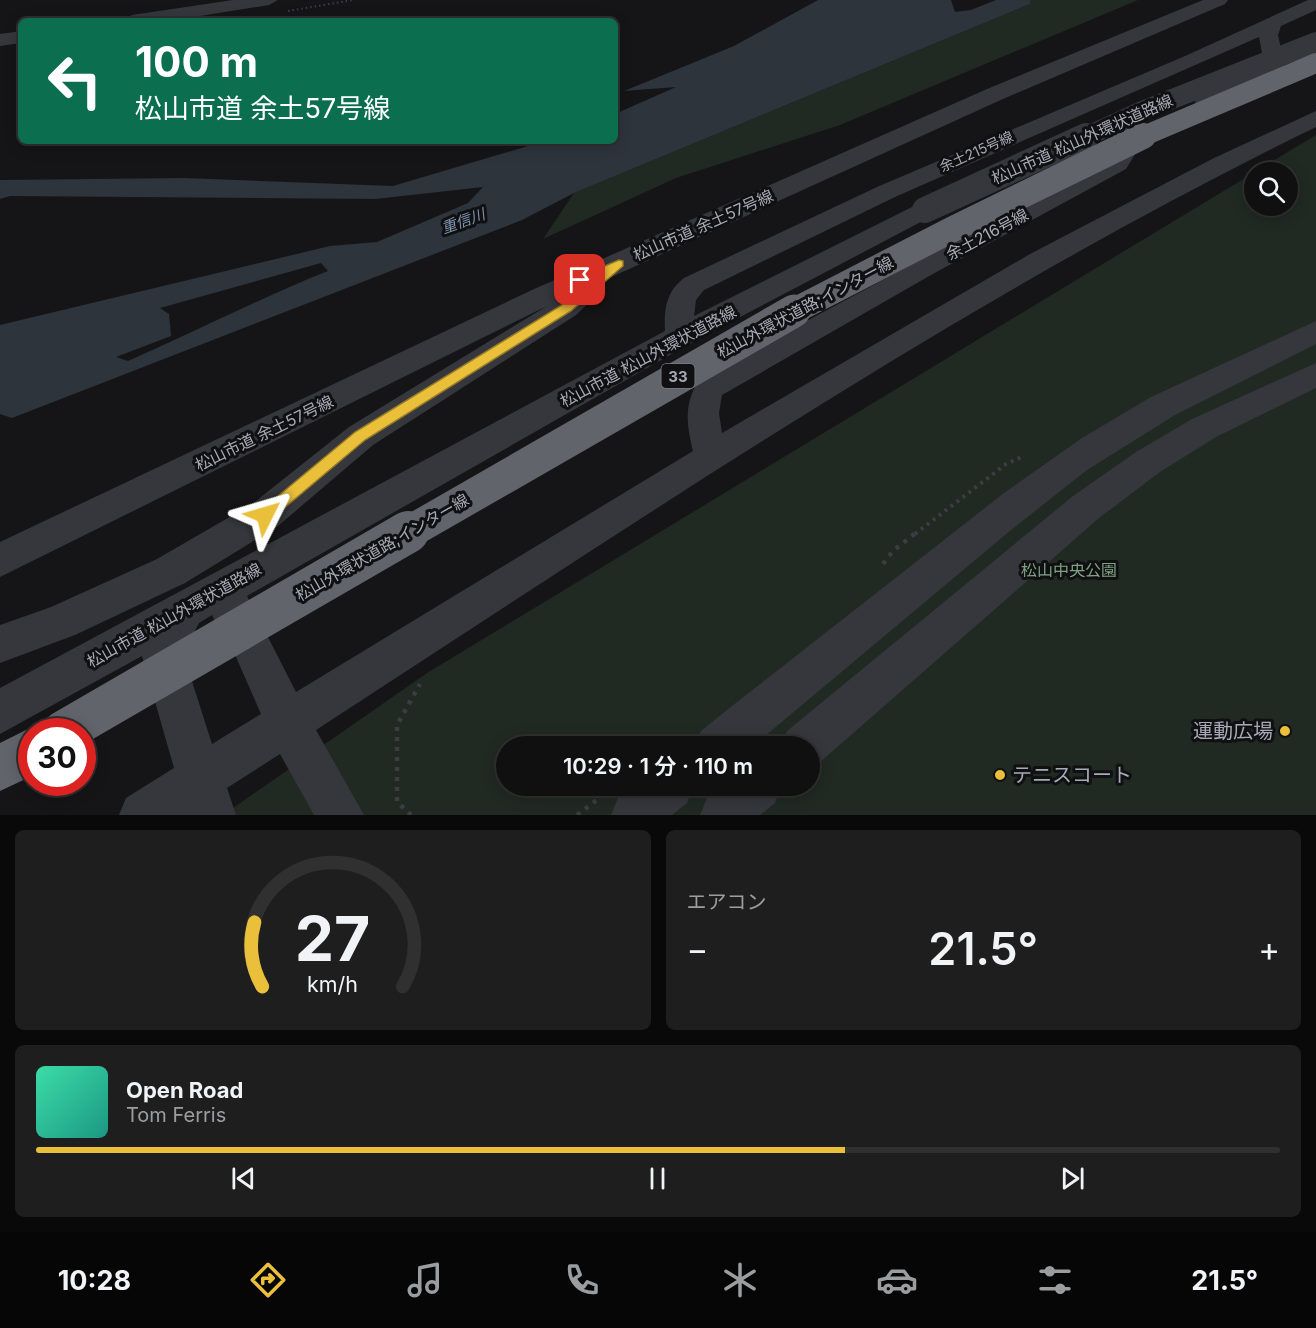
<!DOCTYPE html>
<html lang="ja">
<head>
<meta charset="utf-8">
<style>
  :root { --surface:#101011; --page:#1e1e1f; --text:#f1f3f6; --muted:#9c9d9f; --line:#303031; --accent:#eabf3a }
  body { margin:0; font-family:Inter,"Noto Sans JP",sans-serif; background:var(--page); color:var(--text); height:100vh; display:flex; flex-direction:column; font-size:22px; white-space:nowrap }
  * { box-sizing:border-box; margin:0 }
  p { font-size:20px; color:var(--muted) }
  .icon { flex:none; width:33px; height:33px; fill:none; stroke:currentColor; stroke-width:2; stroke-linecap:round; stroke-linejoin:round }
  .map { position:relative; height:815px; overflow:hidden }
  .details { display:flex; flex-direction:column; gap:15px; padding:15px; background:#090909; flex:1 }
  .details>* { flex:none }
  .banner { position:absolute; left:18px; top:18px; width:600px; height:126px; border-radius:9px; box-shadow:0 3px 15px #0003,0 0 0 2px var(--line); background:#0b6e4f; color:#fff; overflow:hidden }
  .controls { position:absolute; left:1244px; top:162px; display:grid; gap:12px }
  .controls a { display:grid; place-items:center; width:54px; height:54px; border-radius:50%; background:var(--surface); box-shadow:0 3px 15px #0003,0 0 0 2px var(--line); font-size:30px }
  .speed { position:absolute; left:18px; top:718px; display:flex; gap:12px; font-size:30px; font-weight:700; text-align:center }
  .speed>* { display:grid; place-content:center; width:78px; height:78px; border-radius:50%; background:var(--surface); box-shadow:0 3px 15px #0003,0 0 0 2px var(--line); line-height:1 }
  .speed .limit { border:9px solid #d22; background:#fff; color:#111 }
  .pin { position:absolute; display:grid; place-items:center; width:51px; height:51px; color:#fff; margin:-26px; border-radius:12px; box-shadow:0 3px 9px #0006 }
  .me { position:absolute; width:66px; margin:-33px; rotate:50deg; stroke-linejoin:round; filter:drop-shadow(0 0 4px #0008) }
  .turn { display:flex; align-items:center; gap:21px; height:126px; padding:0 18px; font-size:27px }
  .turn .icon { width:78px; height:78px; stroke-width:2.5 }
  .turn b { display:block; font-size:42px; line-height:51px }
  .big { font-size:45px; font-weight:600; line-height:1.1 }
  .details .tile { flex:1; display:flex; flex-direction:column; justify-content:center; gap:9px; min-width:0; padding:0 21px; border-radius:9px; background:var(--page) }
  .details .dial { align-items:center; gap:0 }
  .dial svg { height:156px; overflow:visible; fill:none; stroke:var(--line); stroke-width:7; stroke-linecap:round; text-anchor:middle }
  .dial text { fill:var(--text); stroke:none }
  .song { display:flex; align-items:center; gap:18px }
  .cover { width:72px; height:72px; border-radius:9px; background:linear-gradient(135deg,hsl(160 70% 55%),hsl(170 70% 35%)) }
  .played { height:6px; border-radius:3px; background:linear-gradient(90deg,var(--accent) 65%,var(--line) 65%) }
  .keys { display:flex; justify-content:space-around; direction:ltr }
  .heat { display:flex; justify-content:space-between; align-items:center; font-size:33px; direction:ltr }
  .details .tiles { flex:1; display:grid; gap:15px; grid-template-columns:1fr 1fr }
  .tile:last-child { grid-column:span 2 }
  .trip { position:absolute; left:496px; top:736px; width:324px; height:60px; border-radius:30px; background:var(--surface); box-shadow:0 3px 15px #0003,0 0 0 2px var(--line); font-weight:600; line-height:60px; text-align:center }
  .tabs { display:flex; height:96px; justify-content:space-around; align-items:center; background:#060607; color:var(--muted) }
  .tabs .icon { width:42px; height:42px }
  .tabs .selected { color:var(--accent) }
  .tabs b { font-size:27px; color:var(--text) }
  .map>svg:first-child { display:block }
  .green { fill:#212923; fill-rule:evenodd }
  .water { fill:#2e343c; fill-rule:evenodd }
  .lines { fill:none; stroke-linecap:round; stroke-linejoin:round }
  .path-far2 { stroke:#3c3d43; stroke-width:2; stroke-dasharray:1.5 3; stroke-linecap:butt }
  .path-far1 { stroke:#3c3d43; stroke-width:4; stroke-dasharray:3 4.5; stroke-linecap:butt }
  .path { stroke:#3c3d43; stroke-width:4.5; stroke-dasharray:4 6; stroke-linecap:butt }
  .minor { fill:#36373c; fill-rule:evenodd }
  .highway { fill:#62646c; fill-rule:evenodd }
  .minor-bridge-far1 { stroke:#36373c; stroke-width:20 }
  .minor-bridge { stroke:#36373c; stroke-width:26 }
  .highway-bridge-far3 { stroke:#62646c; stroke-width:20 }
  .highway-bridge-far2 { stroke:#62646c; stroke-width:26 }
  .highway-bridge-far1 { stroke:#62646c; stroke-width:33 }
  .highway-bridge { stroke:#62646c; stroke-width:42 }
  .route { fill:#eabf3a; stroke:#987c26; stroke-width:1.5 }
  .poi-dot { fill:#eabf3a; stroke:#101012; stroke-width:2 }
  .labels { text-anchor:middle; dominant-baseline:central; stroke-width:6; stroke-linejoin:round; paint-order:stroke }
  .far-street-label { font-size:14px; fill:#a7abb6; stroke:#101012 }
  .far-water-label { font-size:15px; font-style:italic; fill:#8095b0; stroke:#101012 }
  .shield { fill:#101012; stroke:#7a7c85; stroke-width:1.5 }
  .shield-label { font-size:15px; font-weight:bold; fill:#a7abb6 }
  .street-label { font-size:16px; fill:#a7abb6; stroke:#101012 }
  .park-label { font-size:16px; fill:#7fa184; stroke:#101012 }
  .near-poi-label { font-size:20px; fill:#a7abb6; stroke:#101012; text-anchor:end }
</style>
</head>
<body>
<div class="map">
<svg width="1316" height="815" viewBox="0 0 1316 815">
  <rect width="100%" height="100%" fill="#151517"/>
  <!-- green -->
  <path class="green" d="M1031 0H1138L840 125 676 178 543 239 574 193 1030 4Z
    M1316 135V815H223L427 673ZM1254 172H1287V206H1254ZM507 747H810V786H507Z"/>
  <!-- water -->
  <path class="water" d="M818 0H951L955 12 971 10 996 0H1031L1030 4 574 193 522 220 12 418 0 414V325L330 246 377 242 468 203 483 187 375 199 10 196 0 199V180L184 178 393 186 545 141H615V114L676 87 624 91 734 46ZM321 263 328 271C260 298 195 332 128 361L116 357 171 336 169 314 160 308Z"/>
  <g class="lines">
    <!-- path-far2 -->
    <path class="path-far2" d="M288 11 353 0"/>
    <!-- path-far1 -->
    <path class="path-far1" d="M915 534 1006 464 1024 456"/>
    <!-- path -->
    <path class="path" d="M883 564 893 551 917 532
      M666 747 679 736
      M411 815 397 802V725L420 684
      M577 815 598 799"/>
    <!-- minor -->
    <path class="minor" d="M233 0H278L269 5 169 21H122L132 15Z
      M1203 0H1228L1225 4 1003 99 583 290 589 291 594 298 576 315 373 445 278 526 185 583 75 635 0 663V625L51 607 157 559 252 504 349 427 547 306 0 577V542L532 290 987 89Z
      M1308 0H1316V10L1281 26 1278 35 1285 67 1282 71 1213 105H1197L1194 100 1197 95 1264 64 1259 37 895 197 704 290 696 300 694 316 916 205 925 202 934 205 938 210 934 215 691 343 247 596 296 692 693 451C686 422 684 405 699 379L1108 159C1113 151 1110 148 1112 140 1116 125 1133 120 1146 123L1149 128 1136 140 1137 151 1126 169 931 275 722 395 719 413 722 433 1030 254 1214 158 1316 111V127C965 298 643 518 316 730L364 815H314L280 754 227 788 236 815H119L126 798 174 768 142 656 0 734V688L665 331C664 309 666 292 684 278L877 187 1185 56ZM212 615 216 623 222 625 261 714 212 744 183 653 199 623Z
      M21 31V43L0 46V34Z
      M1316 321V344L1175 415 1087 470 1011 530 752 747H694L701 731 732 706 1004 493 1082 438 1151 397Z
      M1316 363V388L1216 437 1160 472 1099 518 819 763 810 767V747H780L787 731 1073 496 1136 452 1192 419Z
      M633 786H693L687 803 672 815H611L618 798Z
      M722 786H781L775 803 760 815H700L707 798Z"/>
    <!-- highway -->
    <path class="highway" d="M32 727 43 732H32V776L0 791V743Z"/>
    <!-- minor-bridge-far1 -->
    <path class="minor-bridge-far1" d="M1083 138 1142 111 1316 42"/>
    <!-- minor-bridge -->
    <path class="minor-bridge" d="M925 210 1086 136"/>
    <!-- highway-bridge-far3 -->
    <path class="highway-bridge-far3" d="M1139 138 1316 63"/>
    <!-- highway-bridge-far2 -->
    <path class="highway-bridge-far2" d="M792 312 953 229 1143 136"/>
    <!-- highway-bridge-far1 -->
    <path class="highway-bridge-far1" d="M406 534 794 311"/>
    <!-- highway-bridge -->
    <path class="highway-bridge" d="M63 732 408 532"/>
  </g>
  <!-- route -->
  <path class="route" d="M619 260 623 261V266L571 311 365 440 270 520H260L257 515 260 511 355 432 562 305 593 280 576 283V278Z"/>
  <!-- markers -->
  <g class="poi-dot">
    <circle cx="1285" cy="731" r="6"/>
    <circle cx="1000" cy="775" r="6"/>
  </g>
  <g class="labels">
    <!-- far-street labels -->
    <g class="far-street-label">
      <text transform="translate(976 151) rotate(-24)">余土215号線</text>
    </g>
    <!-- far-water labels -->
    <g class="far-water-label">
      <text transform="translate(463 221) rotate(-20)">重信川</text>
    </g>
    <!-- shield labels -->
    <rect class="shield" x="661.5" y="364" width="33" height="24" rx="4.5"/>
    <g class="shield-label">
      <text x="678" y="376">33</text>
    </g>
    <!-- street labels -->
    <g class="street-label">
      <text transform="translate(1082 139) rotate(-24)">松山市道 松山外環状道路線</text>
      <text transform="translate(703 225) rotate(-24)">松山市道 余土57号線</text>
      <text transform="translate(987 234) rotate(-28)">余土216号線</text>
      <text transform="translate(805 307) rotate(-28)">松山外環状道路;インター線</text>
      <text transform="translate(648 356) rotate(-28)">松山市道 松山外環状道路線</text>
      <text transform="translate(264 433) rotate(-26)">松山市道 余土57号線</text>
      <text transform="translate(382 547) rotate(-30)">松山外環状道路;インター線</text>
      <text transform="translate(174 615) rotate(-29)">松山市道 松山外環状道路線</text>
    </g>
    <!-- park labels -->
    <g class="park-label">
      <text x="1069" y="570">松山中央公園</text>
    </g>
    <!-- near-poi labels -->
    <g class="near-poi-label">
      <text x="1273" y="731">運動広場</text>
      <text x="1012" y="775" text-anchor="start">テニスコート</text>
    </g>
  </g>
</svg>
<div class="controls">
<a><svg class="icon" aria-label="search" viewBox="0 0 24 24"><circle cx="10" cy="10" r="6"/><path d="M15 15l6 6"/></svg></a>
</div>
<div class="speed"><div class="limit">30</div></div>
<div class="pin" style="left:580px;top:280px;background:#d93025"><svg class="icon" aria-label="arrive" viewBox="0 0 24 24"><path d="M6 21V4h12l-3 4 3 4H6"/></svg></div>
<svg class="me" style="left:265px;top:515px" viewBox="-20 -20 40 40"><path d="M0-17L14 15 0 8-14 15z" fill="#eabf3a" stroke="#fff" stroke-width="4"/></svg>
<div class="trip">10:29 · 1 分 · 110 m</div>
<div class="banner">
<div class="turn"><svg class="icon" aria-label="left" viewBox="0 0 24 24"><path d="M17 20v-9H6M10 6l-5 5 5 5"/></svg><div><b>100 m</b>松山市道 余土57号線</div></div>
</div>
</div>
<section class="details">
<div class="tiles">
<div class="tile dial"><svg viewBox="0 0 100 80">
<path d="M14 69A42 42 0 1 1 86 69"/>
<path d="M14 69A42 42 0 0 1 10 36" stroke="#eabf3a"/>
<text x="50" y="56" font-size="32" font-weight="700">27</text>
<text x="50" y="72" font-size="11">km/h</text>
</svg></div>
<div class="tile"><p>エアコン</p>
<div class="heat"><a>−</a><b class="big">21.5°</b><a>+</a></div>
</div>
<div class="tile">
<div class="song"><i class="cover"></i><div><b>Open Road</b><p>Tom Ferris</p></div></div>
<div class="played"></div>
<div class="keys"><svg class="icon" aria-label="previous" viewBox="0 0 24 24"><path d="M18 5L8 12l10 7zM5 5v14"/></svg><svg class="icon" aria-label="pause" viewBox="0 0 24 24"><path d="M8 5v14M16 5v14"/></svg><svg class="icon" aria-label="next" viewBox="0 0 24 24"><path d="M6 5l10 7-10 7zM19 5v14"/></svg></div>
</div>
</div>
</section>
<nav class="tabs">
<b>10:28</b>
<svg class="icon selected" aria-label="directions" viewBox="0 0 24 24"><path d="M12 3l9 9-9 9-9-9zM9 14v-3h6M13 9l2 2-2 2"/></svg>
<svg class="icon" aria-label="music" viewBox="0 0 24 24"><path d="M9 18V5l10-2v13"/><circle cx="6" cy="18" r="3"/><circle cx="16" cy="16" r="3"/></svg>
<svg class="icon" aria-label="phone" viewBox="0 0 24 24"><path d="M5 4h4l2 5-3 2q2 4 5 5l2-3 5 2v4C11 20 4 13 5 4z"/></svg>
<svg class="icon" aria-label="climate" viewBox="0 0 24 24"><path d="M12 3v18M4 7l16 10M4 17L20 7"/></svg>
<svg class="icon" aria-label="car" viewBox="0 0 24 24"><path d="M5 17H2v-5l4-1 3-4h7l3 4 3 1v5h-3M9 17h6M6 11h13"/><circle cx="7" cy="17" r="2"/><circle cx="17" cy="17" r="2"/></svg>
<svg class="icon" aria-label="filters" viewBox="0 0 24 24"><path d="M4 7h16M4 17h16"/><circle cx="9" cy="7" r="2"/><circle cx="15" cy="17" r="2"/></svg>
<b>21.5°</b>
</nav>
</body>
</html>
